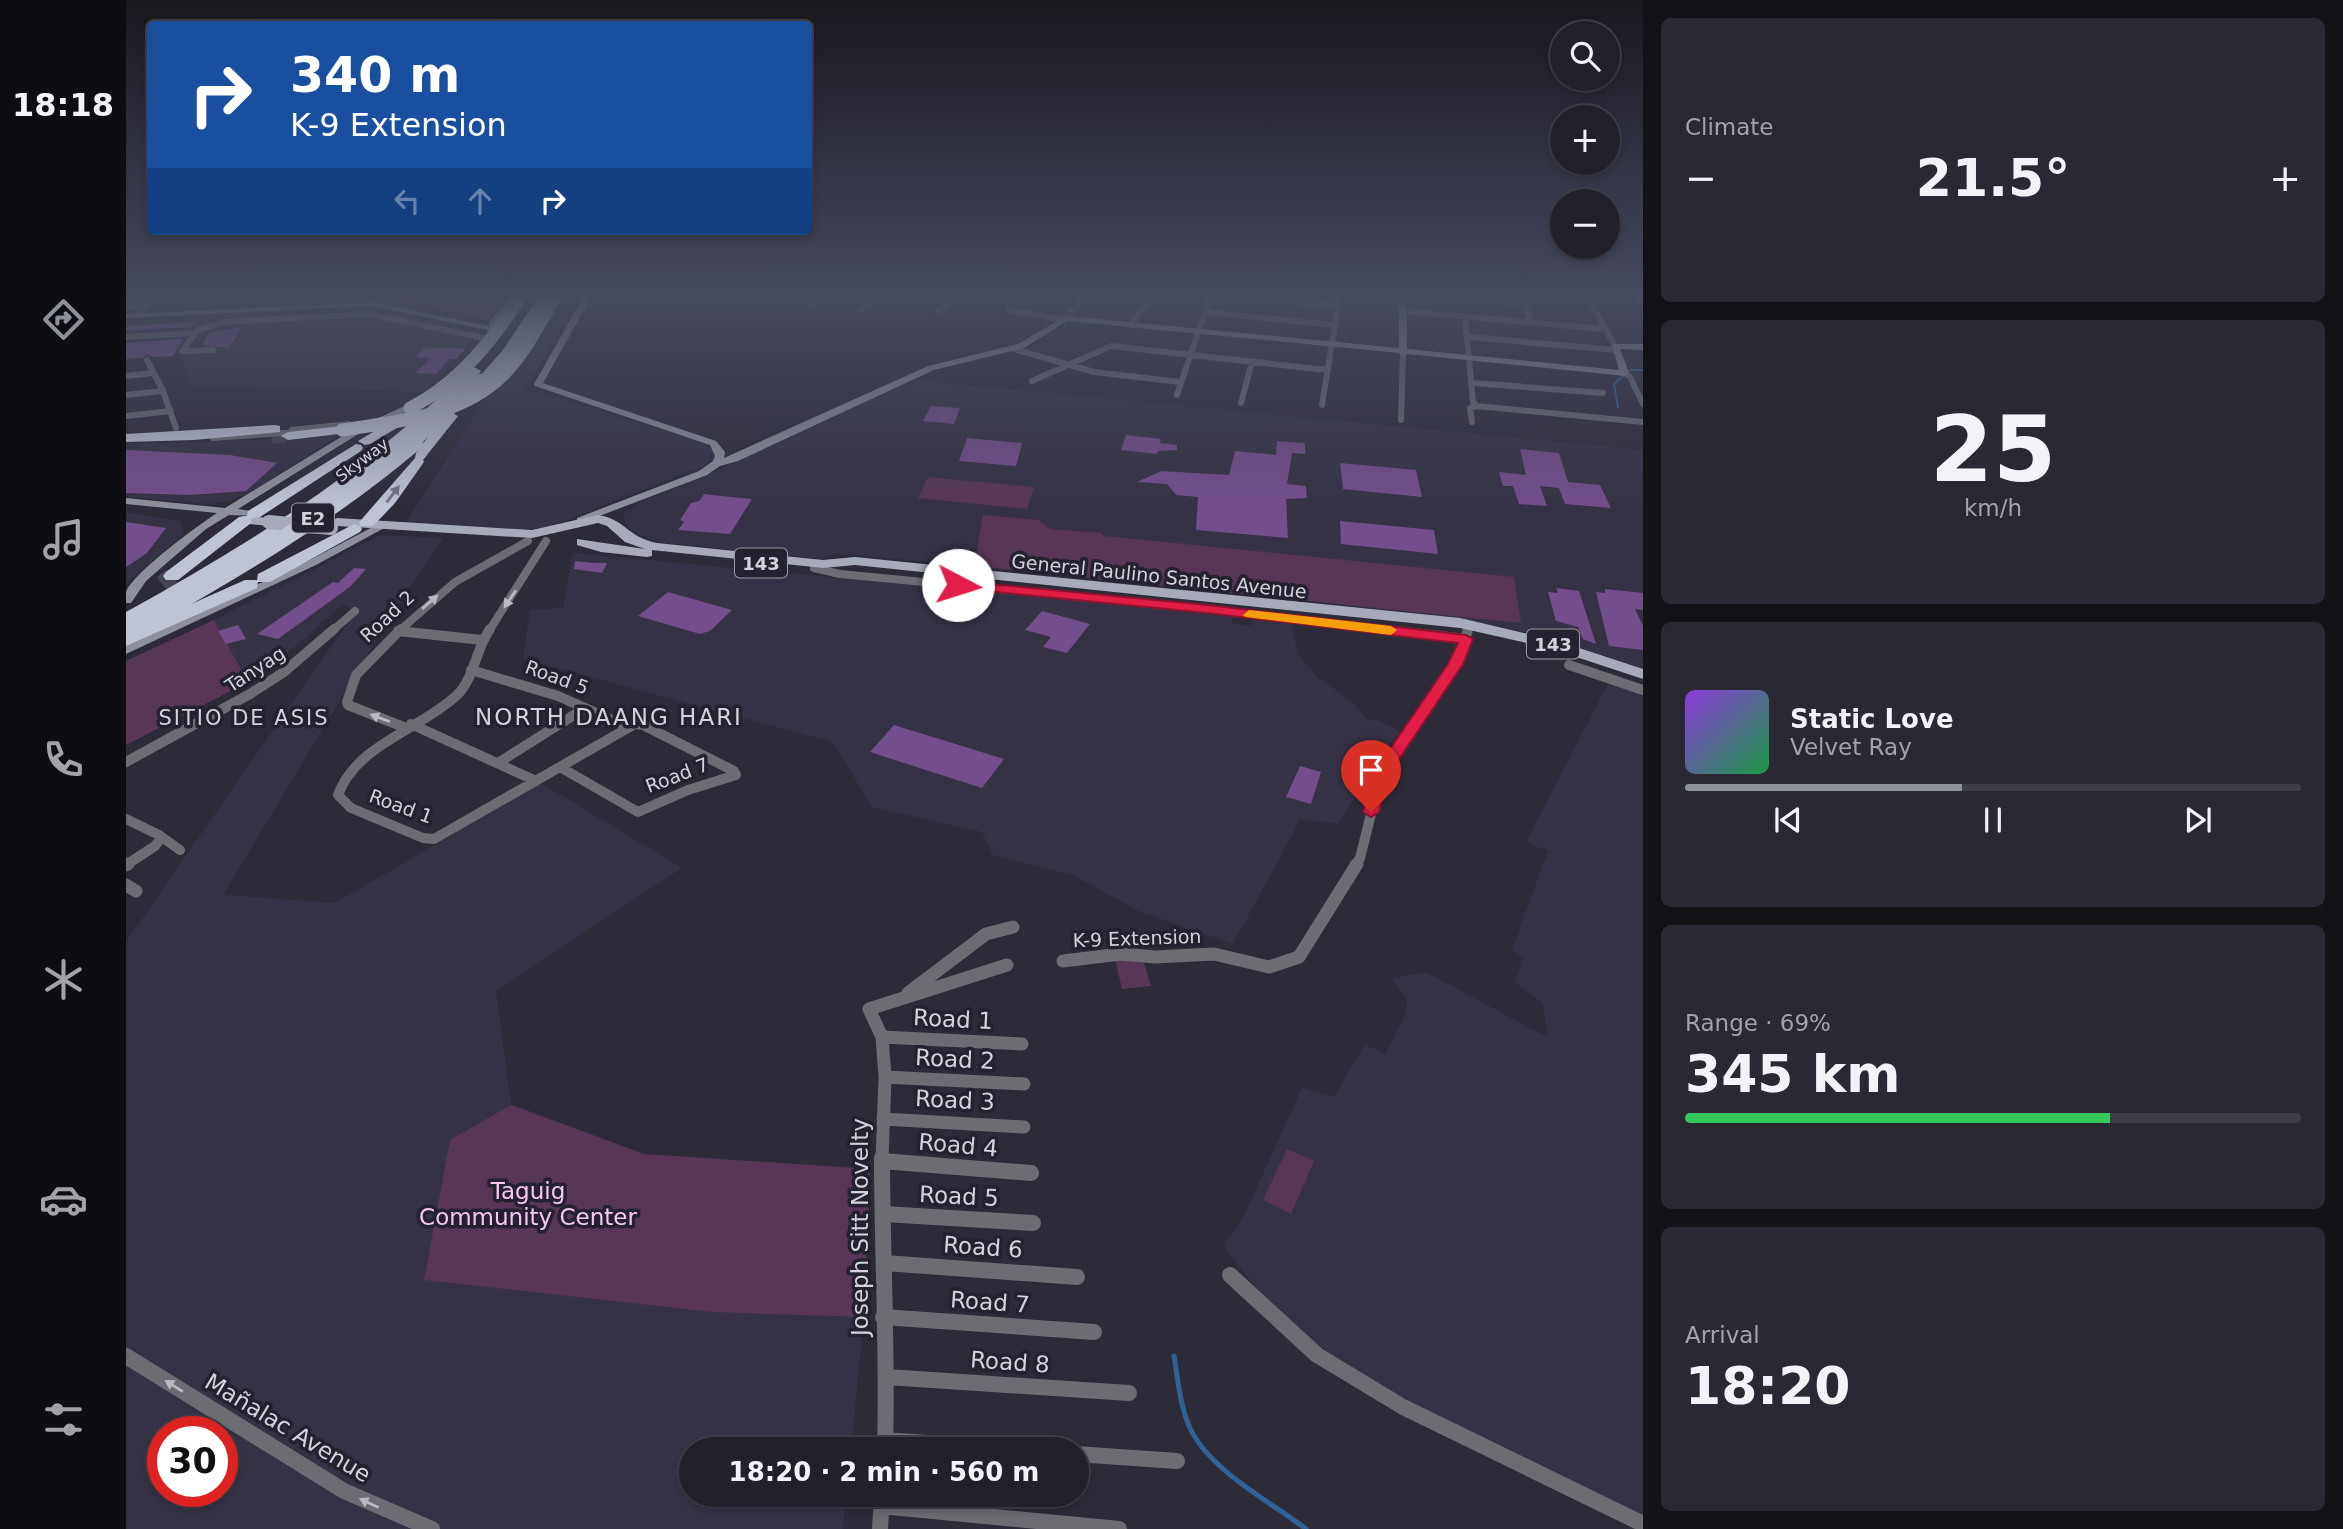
<!DOCTYPE html>
<html lang="en">
<head>
<meta charset="utf-8">
<style>
  :root { --surface:#22202a; --page:#2a2832; --text:#f1f3f6; --muted:#a2a3a8; --line:#3f3e47; --accent:#8c9099 }
  body { margin:0; font-family:"DejaVu Sans",sans-serif; background:var(--page); color:var(--text); height:100vh; display:flex; flex-direction:column; font-size:26px; white-space:nowrap }
  * { box-sizing:border-box; margin:0 }
  p { font-size:23px; color:var(--muted) }
  .icon { flex:none; width:38px; height:38px; fill:none; stroke:currentColor; stroke-width:2; stroke-linecap:round; stroke-linejoin:round }
  .map { position:relative; flex:1; overflow:hidden }
  .sheet { display:flex; flex-direction:column; gap:18px; padding:18px; background:#131217; width:700px }
  .sheet>* { flex:none }
  .hud { position:absolute; left:21px; top:21px; width:665px; height:214px; border-radius:7px; box-shadow:0 4px 10px #0003,0 0 0 2px var(--line); background:#1a4fa0; color:#fff; overflow:hidden }
  .fabs { position:absolute; left:1424px; top:21px; display:grid; gap:14px }
  .fabs a { display:grid; place-items:center; width:70px; height:70px; border-radius:50%; background:var(--surface); box-shadow:0 4px 10px #0003,0 0 0 2px var(--line); font-size:35px }
  .speed { position:absolute; left:21px; top:1416px; display:flex; gap:14px; font-size:35px; font-weight:700; text-align:center }
  .speed>* { display:grid; place-content:center; width:91px; height:91px; border-radius:50%; background:var(--surface); box-shadow:0 4px 10px #0003,0 0 0 2px var(--line); line-height:1 }
  .speed .limit { border:10px solid #d22; background:#fff; color:#111 }
  .pin { position:absolute; display:grid; place-items:center; width:60px; height:60px; color:#fff; margin:-72px -30px; border-radius:50% 50% 50% 0; rotate:-45deg; box-shadow:0 0 7px #0007 }
  .pin .icon { rotate:45deg }
  .me { position:absolute; width:77px; margin:-38px; rotate:95deg; stroke-linejoin:round; filter:drop-shadow(0 0 5px #0008) }
  .turn { display:flex; align-items:center; gap:24px; height:147px; padding:0 28px; font-size:32px }
  .turn .icon { width:91px; height:91px; stroke-width:2.5 }
  .turn b { display:block; font-size:49px; line-height:60px }
  .lanes { display:flex; align-items:center; height:66px; padding:0 28px; background:#0003; justify-content:center; gap:35px; direction:ltr }
  .lanes .off { opacity:.35 }
  .big { font-size:52px; font-weight:600; line-height:1.1 }
  .sheet .tile { flex:1; display:flex; flex-direction:column; justify-content:center; gap:10px; min-width:0; padding:0 24px; border-radius:10px; background:var(--page) }
  .sheet .dial { align-items:center; gap:0 }
  .dial b { font-size:91px; line-height:1 }
  .song { display:flex; align-items:center; gap:21px }
  .cover { width:84px; height:84px; border-radius:10px; background:linear-gradient(135deg,hsl(270 70% 55%),hsl(140 70% 35%)) }
  .played { height:7px; border-radius:4px; background:linear-gradient(90deg,var(--accent) 45%,var(--line) 45%) }
  .keys { display:flex; justify-content:space-around; direction:ltr }
  .heat { display:flex; justify-content:space-between; align-items:center; font-size:38px; direction:ltr }
  .charge { height:10px; border-radius:5px; background:linear-gradient(90deg,#34c759 69%,var(--line) 0) }
  .trip { position:absolute; left:553px; top:1437px; width:410px; height:70px; border-radius:35px; background:var(--surface); box-shadow:0 4px 10px #0003,0 0 0 2px var(--line); font-weight:600; line-height:70px; text-align:center }
  main { display:flex; flex:1; min-height:0 }
  .tab-bar { display:flex; flex-direction:column; width:126px; justify-content:space-around; align-items:center; background:#0e0d11; color:var(--muted) }
  .tab-bar .icon { width:49px; height:49px }
  .tab-bar .selected { color:var(--accent) }
  .tab-bar b { font-size:32px; color:var(--text) }
  .map>svg:first-child { display:block }
  .built { fill:#353245; fill-rule:evenodd }
  .green { fill:#583756 }
  .lines { fill:none; stroke-linecap:round; stroke-linejoin:round }
  .stream-far1 { stroke:#30629a; stroke-width:2 }
  .stream { stroke:#30629a; stroke-width:5 }
  .building { fill:#734e8c }
  .highway-tunnel-far1 { stroke:#464451; stroke-width:13; stroke-dasharray:13 6; stroke-linecap:butt }
  .highway-tunnel { stroke:#464451; stroke-width:17; stroke-dasharray:17 8; stroke-linecap:butt }
  .street-far4 { stroke:#6b6d73; stroke-width:6 }
  .street-far3 { stroke:#6b6d73; stroke-width:8 }
  .street-far2 { stroke:#6b6d73; stroke-width:10 }
  .street-far1 { stroke:#6b6d73; stroke-width:13 }
  .street { stroke:#6b6d73; stroke-width:16 }
  .secondary { fill:#8d909a; fill-rule:evenodd }
  .primary { fill:#a7abb9; fill-rule:evenodd }
  .highway { fill:#bfc4d4; fill-rule:evenodd }
  .primary-bridge { stroke:#a7abb9; stroke-width:14 }
  .highway-bridge-far2 { stroke:#bfc4d4; stroke-width:13 }
  .highway-bridge-far1 { stroke:#bfc4d4; stroke-width:17 }
  .highway-bridge { stroke:#bfc4d4; stroke-width:20 }
  .oneway { fill:#717381 }
  .oneway2 { fill:#babac2 }
  .route { fill:#e11d48; stroke:#92132f; stroke-width:2 }
  .slow { fill:#f59e0b }
  .labels { text-anchor:middle; dominant-baseline:central; stroke-width:7; stroke-linejoin:round; paint-order:stroke }
  .far-street-label { font-size:16px; fill:#d4d3dc; stroke:#23222e }
  .shield { fill:#23222e; stroke:#9f9ea8; stroke-width:2 }
  .shield-label { font-size:18px; font-weight:bold; fill:#d4d3dc }
  .street-label { font-size:19px; fill:#d4d3dc; stroke:#23222e }
  .neighbourhood-label { font-size:21px; letter-spacing:2px; fill:#d4d3dc; stroke:#23222e }
  .quarter-label { font-size:23px; letter-spacing:2px; fill:#d4d3dc; stroke:#23222e }
  .near-street-label { font-size:23px; fill:#d4d3dc; stroke:#23222e }
  .near-park-label { font-size:23px; fill:#f7c6f3; stroke:#23222e }
</style>
</head>
<body>
<main>
<nav class="tab-bar">
<b>18:18</b>
<svg class="icon selected" aria-label="directions" viewBox="0 0 24 24"><path d="M12 3l9 9-9 9-9-9zM9 14v-3h6M13 9l2 2-2 2"/></svg>
<svg class="icon" aria-label="music" viewBox="0 0 24 24"><path d="M9 18V5l10-2v13"/><circle cx="6" cy="18" r="3"/><circle cx="16" cy="16" r="3"/></svg>
<svg class="icon" aria-label="phone" viewBox="0 0 24 24"><path d="M5 4h4l2 5-3 2q2 4 5 5l2-3 5 2v4C11 20 4 13 5 4z"/></svg>
<svg class="icon" aria-label="climate" viewBox="0 0 24 24"><path d="M12 3v18M4 7l16 10M4 17L20 7"/></svg>
<svg class="icon" aria-label="car" viewBox="0 0 24 24"><path d="M5 17H2v-5l4-1 3-4h7l3 4 3 1v5h-3M9 17h6M6 11h13"/><circle cx="7" cy="17" r="2"/><circle cx="17" cy="17" r="2"/></svg>
<svg class="icon" aria-label="filters" viewBox="0 0 24 24"><path d="M4 7h16M4 17h16"/><circle cx="9" cy="7" r="2"/><circle cx="15" cy="17" r="2"/></svg>
</nav>
<div class="map">
<svg width="1517" height="1529" viewBox="0 0 1517 1529">
  <rect width="100%" height="100%" fill="#2d2b38"/>
  <!-- built -->
  <path class="built" d="M173 294H268L266 297 271 298 258 303 163 306 168 295Z
    M427 294H455L397 393 419 394 581 444 587 450 584 459 578 466 416 530 279 524Z
    M247 315 349 338 298 392 62 385 60 364 53 356 104 348 123 321Z
    M789 380 1517 450V669L1422 637 1333 619 1126 594 721 554 704 555 696 559 531 542 505 531 499 523 497 516 501 511 514 502 606 464Z
    M217 432 126 492 104 501 83 504 0 497V445L146 439Z
    M0 512 54 521 58 534 0 583Z
    M255 535 317 538 264 617 97 895 209 903 415 783 556 868 370 991 385 1104 518 1154 744 1169 738 1317 725 1449H565V1494L721 1495 717 1529H0V942L230 611 216 604 175 642 124 680 136 707 88 620ZM37 1432H96V1491H37Z
    M447 553 1032 608 1104 616 1107 624 1117 625 1125 626 1126 620 1165 624 1172 654 1191 677 1224 700 1243 721 1250 719 1273 731 1212 823 1174 820 1107 944 1013 911 947 875 867 855 856 832 746 807 707 742 397 659 404 610 437 608Z
    M1484 680 1517 692V1515L1279 1401 1195 1352 1141 1302 1097 1245 1114 1224 1176 1088 1208 1097 1239 1044 1259 1055 1280 1013 1281 998 1265 979 1300 972 1422 1038 1417 1003 1389 983 1398 957 1386 950 1422 851 1400 842Z"/>
  <!-- green -->
  <path class="green" d="M268 294H384L362 321 265 297Z
    M802 477 908 487 901 509 792 498Z
    M857 515 912 520 924 529 975 533 978 536 1388 577 1395 623 848 566Z
    M88 620 122 682 0 745V661Z
    M1016 957 1025 986 996 989 989 959Z
    M385 1105 518 1154 744 1169 738 1317 586 1312 298 1280 324 1140Z
    M1161 1149 1188 1161 1165 1214 1137 1200Z"/>
  <g class="lines">
    <!-- stream-far1 -->
    <path class="stream-far1" d="M1492 407 1488 384 1504 370H1517"/>
    <!-- stream -->
    <path class="stream" d="M1048 1356C1052 1380 1054 1408 1065 1430 1085 1471 1145 1502 1180 1529"/>
  </g>
  <!-- building -->
  <path class="building" d="M68 322 64 327 0 331V326Z
    M116 327 103 348 76 345 84 332Z
    M57 339 47 356 26 357 21 354 16 358 0 359V343Z
    M300 347 320 348 339 349 330 359H323L310 374 289 373 305 358 290 357Z
    M805 406 834 408 828 424 797 421Z
    M1000 435 1035 439 1034 443 1051 445V450L1032 451 1031 454 995 450Z
    M841 438 896 443 890 466 833 461Z
    M1151 441 1179 443V454L1166 453 1161 484 1180 486 1181 498 1160 499 1162 538 1070 530 1072 497 1050 495 1041 484 1011 482 1035 471 1103 475 1109 451 1150 455Z
    M1394 449 1433 453 1442 482 1474 485 1485 508 1439 504 1433 488 1414 486 1421 506 1393 504 1387 486H1377L1373 472 1400 475Z
    M0 450 104 455 151 463 120 491 65 495 0 493Z
    M1214 463 1290 470 1296 497 1217 489Z
    M578 494 586 495 626 499 604 534 552 530 558 522 554 520 565 503 573 501Z
    M1214 521 1308 530 1312 554 1215 544Z
    M0 522 40 528 21 553 0 567Z
    M449 561 468 563H481L476 573 448 569Z
    M228 568 240 569 225 586 152 639 131 634 207 582 212 583Z
    M1430 588 1453 591 1470 644 1457 639 1452 627 1430 621 1422 592 1432 593Z
    M1479 589 1517 593V610L1509 609 1517 626V650L1483 646 1470 592 1479 593Z
    M542 592 606 610 584 631 574 634 512 616Z
    M916 611 964 624 941 653 917 647 925 637 899 630Z
    M112 625 120 639 100 644 92 631Z
    M768 725 878 759 856 788 744 752Z
    M1174 766 1195 772 1185 804 1160 797Z"/>
  <g class="lines">
    <!-- highway-tunnel-far1 -->
    <path class="highway-tunnel-far1" d="M146 437 162 436"/>
    <!-- highway-tunnel -->
    <path class="highway-tunnel" d="M36 584 46 576"/>
    <!-- street-far4 -->
    <path class="street-far4" d="M55 294H60
      M112 294H138
      M901 294 883 310 938 320
      M1085 294 1212 306
      M1283 294 1398 303
      M1396 294 1404 322
      M1460 294 1489 346
      M636 298 643 294
      M0 305 17 309 12 315
      M686 305 704 294
      M17 309 26 298 36 294
      M736 310 761 294
      M812 311 834 294
      M1277 311 1478 329
      M1079 312 1209 325
      M1339 317 1347 402 1351 406
      M940 318 961 294
      M1005 325 1026 294
      M0 337 67 333
      M1341 337 1491 350
      M888 349 968 372 1054 382
      M87 350 56 351 72 330 98 322 242 314 358 338
      M21 360 37 391 50 428
      M1499 373 1504 377 1517 404
      M0 376 27 373
      M906 381 985 346 1201 370
      M1347 383 1477 393
      M0 395 37 391
      M1051 395 1085 294
      M1115 403 1126 362
      M1196 405 1212 306 1206 294
      M1351 406 1517 422
      M0 416 45 411
      M1275 420 1277 353
      M1346 422 1344 408 1351 406
      M166 430 223 424
      M87 438 172 432"/>
    <!-- street-far3 -->
    <path class="street-far3" d="M688 568 714 574 1081 609 1267 631
      M206 631 229 611
      M273 631 329 582 402 541
      M363 631 420 541"/>
    <!-- street-far2 -->
    <path class="street-far2" d="M275 629 230 675 221 702 222 705 280 728
      M364 629C350 648 348 680 330 696 293 730 230 745 212 795L225 808 297 838 308 839 509 724 517 725 608 771 610 775 562 790 512 812 434 767
      M1252 629 1340 639
      M272 631 356 640
      M1443 665 1517 690
      M345 670 432 696 502 727
      M285 724 408 780
      M0 762 124 694 158 672 208 629
      M372 763 459 708
      M0 819 33 835 54 850
      M0 865 29 846 35 838
      M1229 865 1234 858 1255 774 1330 664 1342 630"/>
    <!-- street-far1 -->
    <path class="street-far1" d="M0 865 2 864
      M0 885 10 891
      M937 961 995 954 1029 957 1088 954 1143 967 1173 957 1231 864
      M782 993 860 934 887 927
      M756 1037 896 1044
      M759 1077 898 1084
      M757 1119 898 1127
      M756 1160 759 1077 756 1037 743 1009 881 965"/>
    <!-- street -->
    <path class="street" d="M756 1158C756 1255 762 1352 759 1449
      M756 1161 905 1173
      M757 1214 907 1223
      M759 1263 951 1277
      M1104 1275 1191 1355 1277 1407 1517 1524
      M757 1317 968 1332
      M0 1356 218 1491 306 1529
      M761 1377 1003 1393
      M759 1440 885 1449
      M950 1454 1051 1461
      M755 1506 993 1529
      M754 1529 756 1494"/>
    <!-- secondary -->
    <path class="secondary" d="M387 294H395L371 323 368 331H365L248 306 0 318V314L248 302 363 326 364 321Z
      M459 294H467L417 383 590 441 599 452 598 458 802 366 892 344 940 316 1273 348V294H1281V349L1493 370 1486 344H1517V350L1494 349 1503 373 1499 376 1281 354 1277 356 1273 353 941 321 898 348 808 370 612 461 594 466 581 475 455 523 451 522V518L573 471 587 461 589 456 584 445 409 386 408 384Z
      M1508 294H1516L1517 304H1514Z
      M294 399 297 400V404L234 433 112 509 132 512V516L103 515 80 529 20 581 5 603H0C0 602 0 594 0 592 8 572 71 526 91 513L0 504V498L99 508 228 429Z
      M258 521 263 524 262 526 190 565 0 654V645L182 561Z"/>
    <!-- primary -->
    <path class="primary" d="M472 515C499 519 501 537 531 543L697 560 729 557 1334 618 1432 641 1517 669V679L1423 648 1334 628 729 565 697 568 526 550V556L521 557 475 552 451 545V539L519 549 499 542 481 526 472 523 406 538 211 526 204 522 211 518 406 530Z
      M119 516 143 518 150 522 143 526 114 523V517Z"/>
    <!-- highway -->
    <path class="highway" d="M414 294H426L387 355 347 401H337V395L377 350Z
      M348 367 355 371 353 374C270 458 177 525 75 584 52 597 26 618 0 624V612C126 542 241 471 343 368Z
      M325 412 332 416 297 460 298 462 269 503 247 526H235L233 523 235 520 289 458 290 453 320 413Z
      M279 413 284 414V420L244 444 239 445 232 441Z
      M149 425 154 426V432L68 440 0 442V434Z
      M216 426 221 427 223 430 221 433 162 440 155 436 162 432Z
      M230 444 235 445 237 448 235 451 134 517 126 518 125 523 52 580H40L37 576 40 572 113 517 121 516 122 511Z
      M228 524 234 526 236 529 234 532 144 582H132L131 588 0 646V633L119 580H131L132 574Z"/>
    <!-- primary-bridge -->
    <path class="primary-bridge" d="M143 522 205 528"/>
    <!-- highway-bridge-far2 -->
    <path class="highway-bridge-far2" d="M284 408C333 383 367 340 396 294
      M216 430C271 421 335 417 377 375 400 352 414 321 431 294
      M286 443 356 380"/>
    <!-- highway-bridge-far1 -->
    <path class="highway-bridge-far1" d="M1 631C101 575 201 517 289 442"/>
    <!-- highway-bridge -->
    <path class="highway-bridge" d="M0 631 4 629"/>
  </g>
  <!-- one-way arrows -->
  <defs><path id="oneway-solid" d="M-6-.8H1V-3.2L6.5 0L1 3.2V.8H-6Z" transform="scale(1.75)"/></defs>
  <use class="oneway" href="#oneway-solid" transform="translate(267 494) rotate(-53)"/>
  <g class="oneway2">
    <use href="#oneway-solid" transform="translate(384 599) rotate(124)"/>
    <use href="#oneway-solid" transform="translate(304 602) rotate(-41)"/>
    <use href="#oneway-solid" transform="translate(254 718) rotate(-159)"/>
    <use href="#oneway-solid" transform="translate(48 1386) rotate(-148)"/>
    <use href="#oneway-solid" transform="translate(243 1503) rotate(-155)"/>
  </g>
  <!-- sky -->
  <linearGradient id="sky" x2="0" y2="1"><stop stop-color="#19181f"/><stop offset="0.58" stop-color="#464a5e"/><stop offset="1" stop-color="#464a5e" stop-opacity="0"/></linearGradient>
  <rect width="1517" height="508" fill="url(#sky)"/>
  <!-- route -->
  <path class="route" d="M832 581 1081 605 1340 635 1347 639 1337 664 1263 774 1253 812 1245 817 1237 812 1247 774 1322 664 1332 643 1081 613 828 588 826 585Z"/>
  <!-- slow -->
  <path class="slow" d="M1123 610 1265 626 1271 630 1265 635 1119 617 1117 615Z"/>
  <g class="labels">
    <!-- far-street labels -->
    <g class="far-street-label">
      <text transform="translate(236 460) rotate(-37)">Skyway</text>
    </g>
    <!-- shield labels -->
    <g class="shield">
      <rect x="166" y="503.5" width="42" height="29" rx="5"/>
      <rect x="609" y="548.5" width="52" height="29" rx="5"/>
      <rect x="1401" y="629.5" width="52" height="29" rx="5"/>
    </g>
    <g class="shield-label">
      <text x="187" y="518">E2</text>
      <text x="635" y="563">143</text>
      <text x="1427" y="644">143</text>
    </g>
    <!-- street labels -->
    <g class="street-label">
      <text transform="translate(1033 576) rotate(6)">General Paulino Santos Avenue</text>
      <text transform="translate(261 616) rotate(-43)">Road 2</text>
      <text transform="translate(129 669) rotate(-33)">Tanyag</text>
      <text transform="translate(431 677) rotate(20)">Road 5</text>
      <text transform="translate(551 775) rotate(-21)">Road 7</text>
      <text transform="translate(275 806) rotate(20)">Road 1</text>
      <text transform="translate(1011 938) rotate(-2)">K-9 Extension</text>
    </g>
    <!-- neighbourhood labels -->
    <g class="neighbourhood-label">
      <text x="118" y="718">SITIO DE ASIS</text>
    </g>
    <!-- quarter labels -->
    <g class="quarter-label">
      <text x="483" y="717">NORTH DAANG HARI</text>
    </g>
    <!-- near-street labels -->
    <g class="near-street-label">
      <text transform="translate(827 1019) rotate(3)">Road 1</text>
      <text transform="translate(829 1059) rotate(3)">Road 2</text>
      <text transform="translate(829 1100) rotate(3)">Road 3</text>
      <text transform="translate(832 1145) rotate(5)">Road 4</text>
      <text transform="translate(833 1196) rotate(3)">Road 5</text>
      <text transform="translate(734 1227) rotate(-90)">Joseph Sitt Novelty</text>
      <text transform="translate(857 1247) rotate(4)">Road 6</text>
      <text transform="translate(864 1302) rotate(4)">Road 7</text>
      <text transform="translate(884 1362) rotate(4)">Road 8</text>
      <text transform="translate(162 1428) rotate(31)">Mañalac Avenue</text>
    </g>
    <!-- near-park labels -->
    <g class="near-park-label">
      <text x="402" y="1191">Taguig<tspan x="402" dy="26">Community Center</tspan></text>
    </g>
  </g>
</svg>
<div class="fabs">
<a><svg class="icon" aria-label="search" viewBox="0 0 24 24"><circle cx="10" cy="10" r="6"/><path d="M15 15l6 6"/></svg></a>
<a>+</a>
<a>−</a>
</div>
<div class="speed"><div class="limit">30</div></div>
<div class="pin" style="left:1245px;top:812px;background:#d93025"><svg class="icon" aria-label="arrive" viewBox="0 0 24 24"><path d="M6 21V4h12l-3 4 3 4H6"/></svg></div>
<svg class="me" style="left:832px;top:585px" viewBox="-20 -20 40 40"><circle r="19" fill="#fff"/><path d="M0-13L10 11 0 6-10 11z" fill="#e11d48"/></svg>
<div class="trip">18:20 · 2 min · 560 m</div>
<div class="hud">
<div class="turn"><svg class="icon" aria-label="right" viewBox="0 0 24 24"><path d="M7 20v-9h11M14 6l5 5-5 5"/></svg><div><b>340 m</b>K-9 Extension</div></div>
<div class="lanes"><svg class="icon off" aria-label="left" viewBox="0 0 24 24"><path d="M17 20v-9H6M10 6l-5 5 5 5"/></svg><svg class="icon off" aria-label="ahead" viewBox="0 0 24 24"><path d="M12 20V5M6 11l6-6 6 6"/></svg><svg class="icon" aria-label="right" viewBox="0 0 24 24"><path d="M7 20v-9h11M14 6l5 5-5 5"/></svg></div>
</div>
</div>
<section class="sheet">
<div class="tile"><p>Climate</p>
<div class="heat"><a>−</a><b class="big">21.5°</b><a>+</a></div>
</div>
<div class="tile dial"><b>25</b><p>km/h</p></div>
<div class="tile">
<div class="song"><i class="cover"></i><div><b>Static Love</b><p>Velvet Ray</p></div></div>
<div class="played"></div>
<div class="keys"><svg class="icon" aria-label="previous" viewBox="0 0 24 24"><path d="M18 5L8 12l10 7zM5 5v14"/></svg><svg class="icon" aria-label="pause" viewBox="0 0 24 24"><path d="M8 5v14M16 5v14"/></svg><svg class="icon" aria-label="next" viewBox="0 0 24 24"><path d="M6 5l10 7-10 7zM19 5v14"/></svg></div>
</div>
<div class="tile"><p>Range · 69%</p><b class="big">345 km</b><div class="charge"></div></div>
<div class="tile"><p>Arrival</p><b class="big">18:20</b></div>
</section>
</main>
</body>
</html>
